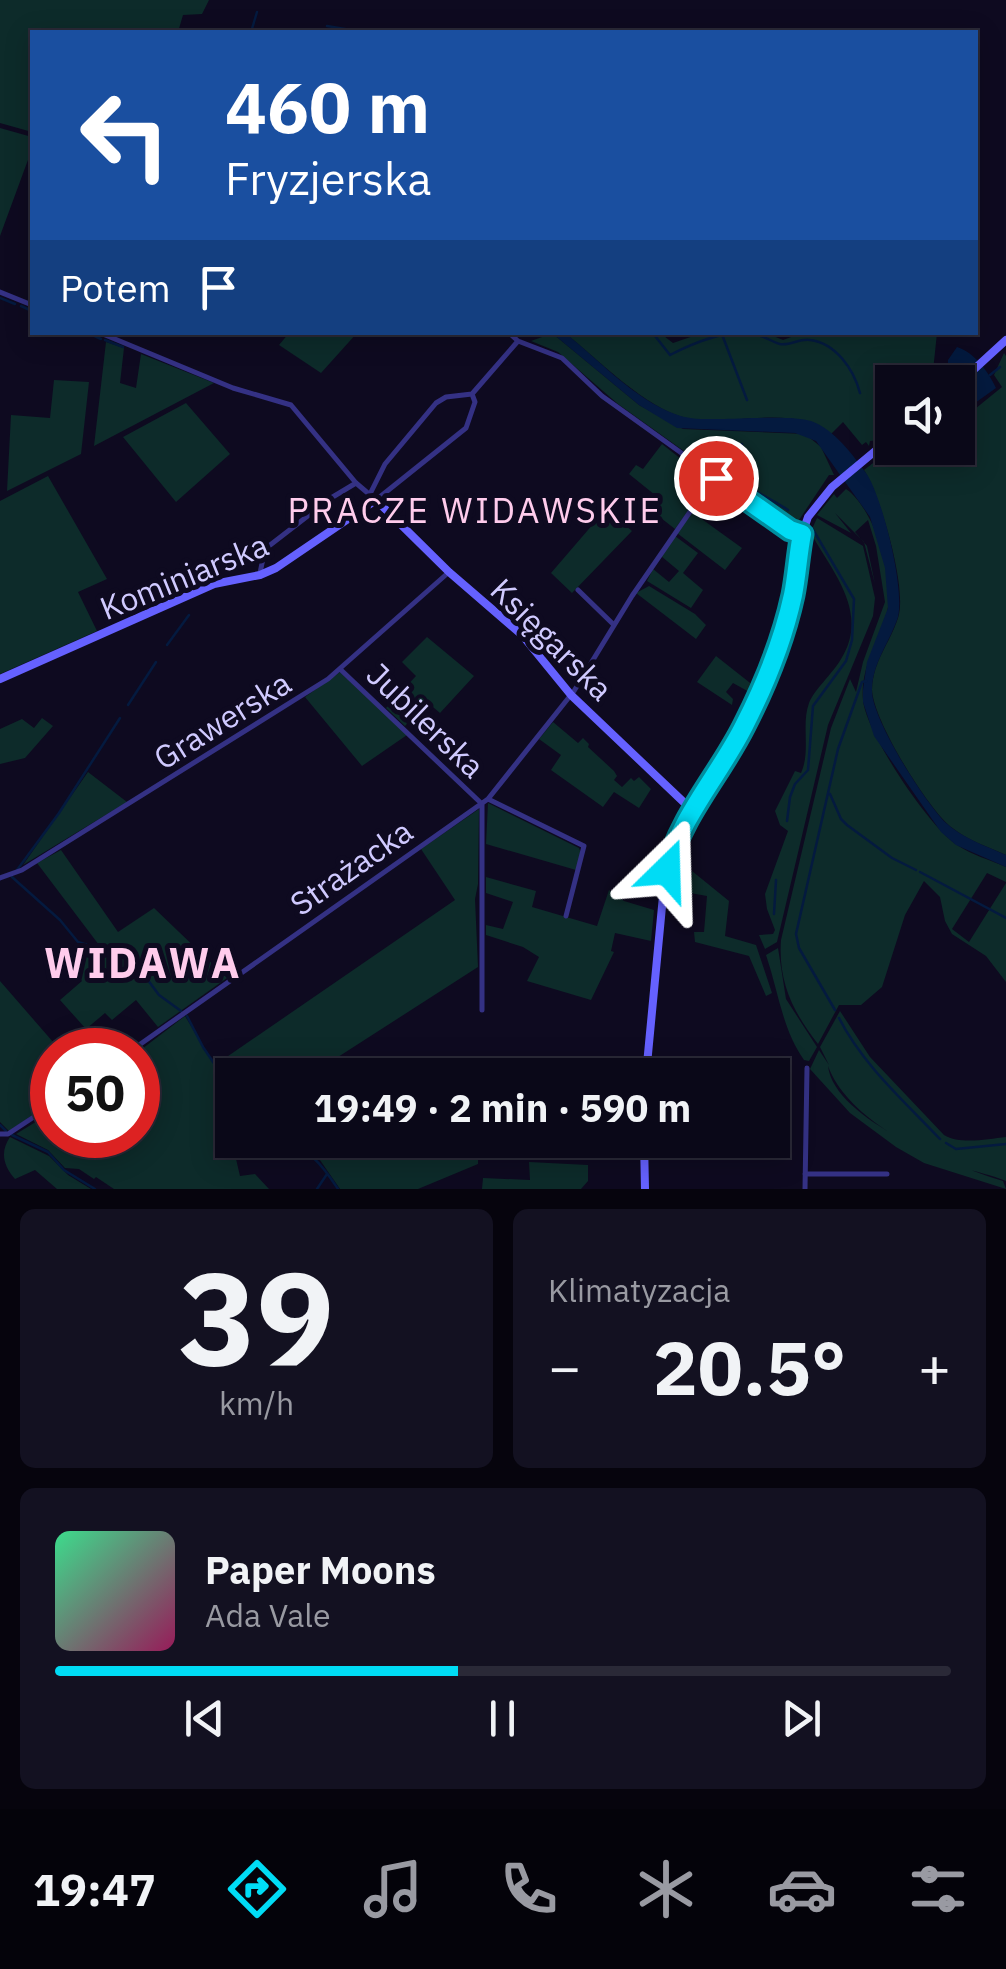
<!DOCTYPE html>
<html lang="pl">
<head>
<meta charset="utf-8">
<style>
  :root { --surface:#0a0818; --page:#131121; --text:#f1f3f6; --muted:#999aa2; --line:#2a2937; --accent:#00dcf5 }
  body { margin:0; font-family:"IBM Plex Sans",sans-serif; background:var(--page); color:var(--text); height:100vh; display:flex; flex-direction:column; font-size:38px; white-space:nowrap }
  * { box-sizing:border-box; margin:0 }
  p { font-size:32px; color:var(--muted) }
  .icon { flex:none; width:55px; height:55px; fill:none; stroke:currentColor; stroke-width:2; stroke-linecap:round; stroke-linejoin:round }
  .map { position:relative; height:1189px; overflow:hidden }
  .side { display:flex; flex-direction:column; gap:20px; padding:20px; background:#06040d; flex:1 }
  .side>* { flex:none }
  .top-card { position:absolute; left:30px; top:30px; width:948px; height:305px; border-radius:0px; box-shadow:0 5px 25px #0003,0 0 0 2px var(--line); background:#1a4fa0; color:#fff; overflow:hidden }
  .controls { position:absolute; left:875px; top:365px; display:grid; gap:20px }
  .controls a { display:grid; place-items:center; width:100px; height:100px; border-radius:0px; background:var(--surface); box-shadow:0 5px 25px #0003,0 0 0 2px var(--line); font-size:50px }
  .speed { position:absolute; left:30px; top:1028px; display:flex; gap:20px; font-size:50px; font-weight:700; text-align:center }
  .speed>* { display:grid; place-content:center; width:130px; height:130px; border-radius:50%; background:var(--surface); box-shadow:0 5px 25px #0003,0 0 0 2px var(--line); line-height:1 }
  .speed .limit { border:15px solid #d22; background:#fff; color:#111 }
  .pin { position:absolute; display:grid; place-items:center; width:85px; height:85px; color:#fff; margin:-42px; border:5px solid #fff; border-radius:50%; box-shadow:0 2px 10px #0007 }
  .me { position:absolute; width:110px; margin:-55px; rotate:22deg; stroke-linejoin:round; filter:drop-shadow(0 0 8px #0008) }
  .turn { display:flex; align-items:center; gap:35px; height:210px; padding:0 30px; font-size:45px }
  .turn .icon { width:130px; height:130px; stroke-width:2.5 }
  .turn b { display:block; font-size:70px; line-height:85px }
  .then { display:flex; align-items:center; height:95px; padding:0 30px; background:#0003; gap:20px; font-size:38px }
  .big { font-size:75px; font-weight:800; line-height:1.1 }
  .side .tile { flex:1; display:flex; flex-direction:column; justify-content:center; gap:15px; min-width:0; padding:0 35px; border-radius:15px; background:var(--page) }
  .side .dial { align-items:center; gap:0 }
  .dial b { font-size:130px; line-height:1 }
  .song { display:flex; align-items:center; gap:30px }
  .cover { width:120px; height:120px; border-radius:15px; background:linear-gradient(135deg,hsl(150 70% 55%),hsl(330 70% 35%)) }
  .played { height:10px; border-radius:5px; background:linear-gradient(90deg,var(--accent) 45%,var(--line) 45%) }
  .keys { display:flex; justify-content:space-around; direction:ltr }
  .heat { display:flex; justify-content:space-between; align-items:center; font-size:55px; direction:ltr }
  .side .tiles { flex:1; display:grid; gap:20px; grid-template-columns:1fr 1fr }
  .tile:last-child { grid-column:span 2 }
  .trip { position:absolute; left:215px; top:1058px; width:575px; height:100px; border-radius:0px; background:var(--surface); box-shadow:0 5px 25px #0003,0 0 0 2px var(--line); font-weight:800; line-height:100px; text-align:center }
  .tabs { display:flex; height:160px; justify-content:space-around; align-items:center; background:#04030a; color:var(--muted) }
  .tabs .icon { width:70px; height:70px }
  .tabs .on { color:var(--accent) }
  .tabs b { font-size:45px; color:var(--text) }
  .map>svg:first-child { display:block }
  .green { fill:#0d2b2a }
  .water { fill:#041a3f }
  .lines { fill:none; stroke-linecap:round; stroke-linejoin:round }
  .stream { stroke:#041a3f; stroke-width:2.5 }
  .street { stroke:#343184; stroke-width:5 }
  .secondary { stroke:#6561ff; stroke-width:8 }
  .route-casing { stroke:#008f9f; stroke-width:25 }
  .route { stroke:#00dcf5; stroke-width:18 }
  .labels { text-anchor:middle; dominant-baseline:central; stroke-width:10; stroke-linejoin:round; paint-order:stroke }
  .street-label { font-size:32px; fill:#d0caff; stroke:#0e0a20 }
  .neighbourhood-label { font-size:35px; letter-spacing:2.5px; fill:#ffccec; stroke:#0e0a20 }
  .district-label { font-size:42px; font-weight:bold; letter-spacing:2.5px; fill:#ffccec; stroke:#0e0a20 }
</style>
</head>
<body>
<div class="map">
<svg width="1006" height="1189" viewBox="0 0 1006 1189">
  <rect width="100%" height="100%" fill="#0e0a20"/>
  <!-- green -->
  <path class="green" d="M0 0H209L202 14 183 15 178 32H32V132L0 123Z
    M0 128 32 137V149L0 236Z
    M705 332 766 333 783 340 802 333H937L933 371 951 380 892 382V422L886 418 892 429 879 440 870 441 869 446 866 442 862 445 843 422 831 434C792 403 733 427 686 418 646 409 598 359 565 333H660L673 343Z
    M289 333V332L357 333 321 373 279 345Z
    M539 333H552L639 405 683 429 805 434 821 447 834 475H829L793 529 618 404 558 352 531 341 542 337Z
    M106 342 124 348 120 383 136 388 141 354 214 383 94 446Z
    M1004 353 1006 356V855C988 847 967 840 951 827 928 809 872 719 872 689 873 661 890 643 898 618 908 589 880 495 864 470L877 460H885L890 455 886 452 892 445 958 448 960 394 966 397 970 413 1002 387 994 375Z
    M54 380 89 382 81 454 7 491 11 415 50 418Z
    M186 403 230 454 176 502 123 437Z
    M662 444 709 481 675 529 652 511 660 499 629 474 636 465 643 469Z
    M48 476 107 579 78 592 97 631 0 674V501Z
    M846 489C873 507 896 576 887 612 879 642 860 667 863 700 866 733 929 827 957 845 972 855 990 860 1006 867V882L987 873 952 929 969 942 1006 883V982L986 956 952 934 945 921 940 897 924 881 905 915 882 987 861 1005H839L818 1044C793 1012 778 982 781 940L831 728 850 679 856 692 863 662 885 602 876 546 868 520 855 532 867 546 875 584 864 542 835 513 851 533 817 515 834 494 837 498Z
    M606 509 632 531 572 593 551 573Z
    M692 512 742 548 725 570 677 533Z
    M817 518 863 546 875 598 873 616 828 725 777 942 765 949 759 935 773 934 775 930 767 909 765 894 788 831 780 825 775 811 795 771 801 773C811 751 801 725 809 703 814 690 833 673 841 659 869 614 835 575 813 537L808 538Z
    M675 536 698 553 683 573 703 590 691 608 647 581 653 569 669 582 679 571 661 556Z
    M649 586 695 614 706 625 696 639 636 593Z
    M427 637 474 676 440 713 427 702 405 726 386 708 416 676 402 662Z
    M716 656 754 686 751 693 733 683 726 692 733 699 732 705 697 682Z
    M340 672 407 735 362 766 305 697Z
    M42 718 53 726 25 758 0 764V729L22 719 34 728Z
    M553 722 578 743 583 738 589 744 588 747 614 771 617 776 614 780 622 787 631 778 634 781 639 777 651 789 639 808 614 792 603 807 551 770 561 755 539 739Z
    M88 772 127 802 23 865Z
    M488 803 579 848 581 853 576 870 486 844Z
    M479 809 478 884 475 899 478 967 310 1075H232V1085L218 1063 455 900 421 849Z
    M61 850 118 932 154 908 227 978 158 1027 136 1000 112 1020 105 1013 86 1029 60 1000 82 981 70 966 99 945 37 863Z
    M692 871 729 901 725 936 756 945 772 993 766 996 749 956 695 942 694 932H704L707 896 690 893Z
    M486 877 536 891 532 907 597 926 609 890 624 901 654 910 651 941 615 933 611 951 614 952 591 1000 527 981 539 957 523 947 486 935V925L503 929 513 902 486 893Z
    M778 948 786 999 817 1047 809 1061 804 1060C782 1029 778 990 766 955Z
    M0 981 60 1050H52V1102L9 1131 0 1122Z
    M840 1011 870 1057 944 1135C961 1145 987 1139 1006 1137V1181C992 1175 976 1172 961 1167 914 1150 846 1115 828 1066 834 1120 957 1167 1003 1181L1006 1189 924 1163 896 1147 850 1113 810 1069 819 1050 829 1065 820 1047Z
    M185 1016 232 1094V1116L225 1112 240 1176 255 1174 269 1189H114L96 1177 94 1179 79 1169 65 1168 48 1150 16 1134 52 1112V1135H138V1052Z
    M10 1137 49 1156 68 1175 91 1189H57L35 1170 15 1179C3 1165 0 1152 10 1137Z
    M324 1140H478V1164L418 1189H340L311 1147Z
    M529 1162 588 1165V1181L581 1189H482L483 1178 530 1180Z"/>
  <!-- water -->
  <path class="water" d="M552 333H565C598 359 634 399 675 414 690 420 705 419 720 419 742 419 793 415 811 421 834 429 853 455 866 473 882 495 907 595 897 620 888 645 872 664 872 691 872 719 925 803 946 823 962 838 986 846 1006 855V867L956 845 941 832 874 736 863 702V690L867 662 888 608 885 568 870 517 816 441 795 433 677 428 639 405Z
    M957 347C975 353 988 371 996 388L975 403 948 369V360Z"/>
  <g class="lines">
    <!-- stream -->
    <path class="stream" d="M327 26 363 32
      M251 32 257 12
      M0 298 15 304
      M21 306 32 311
      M86 332 101 339
      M652 332 670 355C693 343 731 327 758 335 766 337 772 342 780 344 790 346 800 338 810 340 836 343 854 370 860 393
      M723 337 747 400
      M105 340 123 347
      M990 375 1000 367
      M742 444C737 490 752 487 788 510
      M719 486 776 526
      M167 645 189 615
      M128 705 156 662
      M830 794 841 819 847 825 892 858 916 870
      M787 821 790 797 795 784 808 770 813 706 846 661 852 640 854 599 812 528
      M17 870 59 813 120 718
      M920 872 1006 918
      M12 877 60 920 78 942 129 958
      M774 914 776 880
      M133 960 159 995 181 1011
      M835 1010 799 948 796 934 838 749 862 682 866 681
      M187 1016 203 1047 232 1090
      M839 1018C863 1065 904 1101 940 1139
      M0 1125 6 1131
      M12 1135 48 1152 64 1170 95 1189
      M278 1140C309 1148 321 1163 338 1189
      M946 1143 956 1149 1006 1144
      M317 1189 327 1174"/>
    <!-- street -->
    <path class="street" d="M0 292 32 305
      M98 332 233 388 291 405 356 483 376 500 466 428 475 402 472 394
      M508 332 518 341 562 358 602 396 779 523 801 534
      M370 494 385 464 436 403 446 397 472 394 518 341
      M260 573 265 549 331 498 356 483
      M578 590 614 625
      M340 669 482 804V1010
      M488 799 584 846 566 916
      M0 878 22 870 328 679 449 572
      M132 1050 488 799 574 691 632 596 714 477
      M0 1134H8L52 1105
      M805 1174H887
      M805 1189 807 1068"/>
    <!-- secondary -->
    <path class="secondary" d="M958 384 1006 340
      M0 679 214 584 260 575 276 568 376 500 449 572 522 635 571 695 693 811
      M646 1075 663 896 675 845 741 732 766 679 789 611 801 537 808 517 832 487 892 437
      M644 1140 645 1189"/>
  </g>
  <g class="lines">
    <!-- route casing -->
    <g class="route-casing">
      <path id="route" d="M667 870C680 817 720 774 744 726 765 685 783 641 793 595 797 575 798 554 802 534L790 530 716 478"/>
    </g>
    <!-- route -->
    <use href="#route" class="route"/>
  </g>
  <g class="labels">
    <!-- street labels -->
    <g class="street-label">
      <text transform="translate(184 576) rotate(-22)">Kominiarska</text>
      <text transform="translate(552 639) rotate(45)">Księgarska</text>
      <text transform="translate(222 720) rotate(-32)">Grawerska</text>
      <text transform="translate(426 720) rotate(44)">Jubilerska</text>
      <text transform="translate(351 867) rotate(-35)">Strażacka</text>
    </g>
    <!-- neighbourhood labels -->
    <g class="neighbourhood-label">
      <text x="475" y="510">PRACZE WIDAWSKIE</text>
    </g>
    <!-- district labels -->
    <g class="district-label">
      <text x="143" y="962">WIDAWA</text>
    </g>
  </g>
</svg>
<div class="controls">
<a><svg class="icon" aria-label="sound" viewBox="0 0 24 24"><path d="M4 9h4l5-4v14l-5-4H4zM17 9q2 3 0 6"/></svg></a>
</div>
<div class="speed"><div class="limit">50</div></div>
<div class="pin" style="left:716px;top:478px;background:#d93025"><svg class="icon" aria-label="arrive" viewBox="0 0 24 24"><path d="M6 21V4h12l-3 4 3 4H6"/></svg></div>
<svg class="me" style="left:667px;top:870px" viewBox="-20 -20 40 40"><path d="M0-17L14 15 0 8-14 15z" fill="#00dcf5" stroke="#fff" stroke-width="4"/></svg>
<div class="trip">19:49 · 2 min · 590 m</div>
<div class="top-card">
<div class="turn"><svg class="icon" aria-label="left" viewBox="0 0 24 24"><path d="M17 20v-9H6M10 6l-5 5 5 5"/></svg><div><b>460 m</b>Fryzjerska</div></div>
<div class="then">Potem<svg class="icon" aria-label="arrive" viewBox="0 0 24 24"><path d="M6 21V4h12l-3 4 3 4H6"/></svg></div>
</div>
</div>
<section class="side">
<div class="tiles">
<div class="tile dial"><b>39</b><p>km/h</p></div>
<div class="tile"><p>Klimatyzacja</p>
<div class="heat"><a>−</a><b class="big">20.5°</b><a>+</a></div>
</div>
<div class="tile">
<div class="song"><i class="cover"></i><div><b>Paper Moons</b><p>Ada Vale</p></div></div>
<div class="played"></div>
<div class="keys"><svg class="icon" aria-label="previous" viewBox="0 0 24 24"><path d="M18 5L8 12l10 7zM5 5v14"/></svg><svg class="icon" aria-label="pause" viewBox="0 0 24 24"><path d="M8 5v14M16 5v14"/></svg><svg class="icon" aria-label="next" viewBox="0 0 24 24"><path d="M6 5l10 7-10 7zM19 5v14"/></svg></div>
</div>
</div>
</section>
<nav class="tabs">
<b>19:47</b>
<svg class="icon on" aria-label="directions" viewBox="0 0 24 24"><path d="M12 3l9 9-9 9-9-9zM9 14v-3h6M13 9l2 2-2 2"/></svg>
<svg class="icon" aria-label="music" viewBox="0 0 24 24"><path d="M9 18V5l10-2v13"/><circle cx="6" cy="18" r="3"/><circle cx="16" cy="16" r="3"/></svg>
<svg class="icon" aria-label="phone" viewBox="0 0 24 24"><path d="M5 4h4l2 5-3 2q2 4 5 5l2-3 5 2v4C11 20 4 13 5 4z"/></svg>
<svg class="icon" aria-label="climate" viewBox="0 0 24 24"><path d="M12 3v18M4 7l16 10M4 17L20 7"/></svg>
<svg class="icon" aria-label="car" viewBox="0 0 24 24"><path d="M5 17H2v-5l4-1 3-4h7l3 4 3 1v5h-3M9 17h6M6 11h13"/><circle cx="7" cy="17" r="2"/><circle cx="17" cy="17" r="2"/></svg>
<svg class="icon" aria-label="filters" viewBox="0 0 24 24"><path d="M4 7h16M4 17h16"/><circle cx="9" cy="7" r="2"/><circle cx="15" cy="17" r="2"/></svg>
</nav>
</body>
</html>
